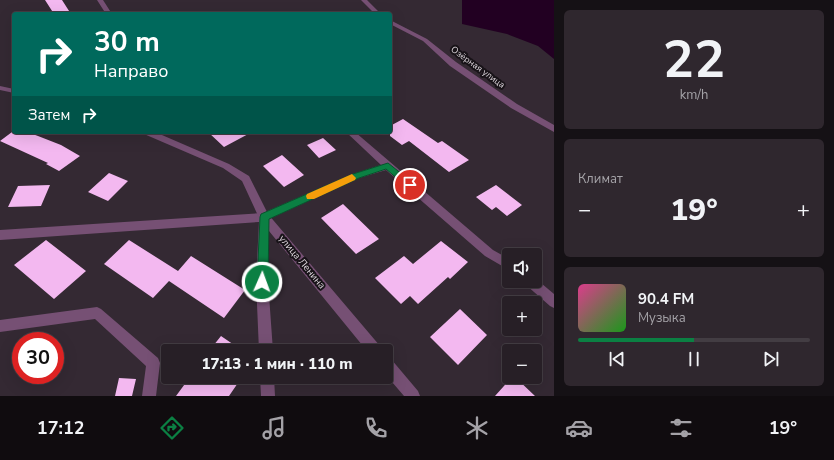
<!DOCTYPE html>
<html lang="ru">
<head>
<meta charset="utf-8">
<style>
  :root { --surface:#271f26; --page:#2f272e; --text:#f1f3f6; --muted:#a4a2a7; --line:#433d43; --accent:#0b8043 }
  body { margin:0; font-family:"Nunito Sans",sans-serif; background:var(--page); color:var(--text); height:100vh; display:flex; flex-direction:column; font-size:15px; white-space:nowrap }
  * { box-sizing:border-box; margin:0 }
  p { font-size:13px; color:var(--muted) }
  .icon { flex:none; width:22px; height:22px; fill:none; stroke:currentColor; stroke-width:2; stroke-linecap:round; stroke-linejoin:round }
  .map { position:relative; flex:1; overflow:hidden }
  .side { display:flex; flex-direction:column; gap:10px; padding:10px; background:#151115; width:280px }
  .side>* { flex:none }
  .top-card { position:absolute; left:12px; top:12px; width:380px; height:122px; border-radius:4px; box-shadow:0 4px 16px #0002,0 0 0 1px var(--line); background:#00695c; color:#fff; overflow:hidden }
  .tools { position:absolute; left:502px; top:248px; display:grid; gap:8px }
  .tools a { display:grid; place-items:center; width:40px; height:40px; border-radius:4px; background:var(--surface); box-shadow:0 4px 16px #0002,0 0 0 1px var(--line); font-size:20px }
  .speed { position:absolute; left:12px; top:332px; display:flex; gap:8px; font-size:20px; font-weight:700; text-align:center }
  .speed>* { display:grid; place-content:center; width:52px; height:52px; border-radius:50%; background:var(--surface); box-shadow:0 4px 16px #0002,0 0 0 1px var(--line); line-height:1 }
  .speed .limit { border:6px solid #d22; background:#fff; color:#111 }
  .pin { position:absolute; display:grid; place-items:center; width:34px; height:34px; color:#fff; margin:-17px; border:2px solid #fff; border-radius:50%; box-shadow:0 1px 4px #0007 }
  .me { position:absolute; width:44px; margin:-22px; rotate:2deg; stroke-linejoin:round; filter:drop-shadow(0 0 3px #0008) }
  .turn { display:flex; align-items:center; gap:14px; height:84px; padding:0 16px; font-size:18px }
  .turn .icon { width:52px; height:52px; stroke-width:2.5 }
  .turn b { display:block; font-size:28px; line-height:34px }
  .then { display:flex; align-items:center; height:38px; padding:0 16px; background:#0003; gap:8px; font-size:15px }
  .big { font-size:30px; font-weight:800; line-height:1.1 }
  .side .widget { flex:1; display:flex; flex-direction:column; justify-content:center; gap:6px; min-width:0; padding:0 14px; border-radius:6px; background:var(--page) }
  .side .dial { align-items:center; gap:0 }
  .dial b { font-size:52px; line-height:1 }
  .song { display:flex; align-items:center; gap:12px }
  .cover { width:48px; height:48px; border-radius:6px; background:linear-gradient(135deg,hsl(330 70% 55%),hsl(120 70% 35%)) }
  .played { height:4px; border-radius:2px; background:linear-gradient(90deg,var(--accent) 50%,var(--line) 50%) }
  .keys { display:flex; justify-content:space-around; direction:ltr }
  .heat { display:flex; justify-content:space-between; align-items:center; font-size:22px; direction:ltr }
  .trip { position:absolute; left:161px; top:344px; width:232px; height:40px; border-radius:4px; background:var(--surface); box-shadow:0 4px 16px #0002,0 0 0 1px var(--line); font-weight:800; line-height:40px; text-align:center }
  .dock { display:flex; height:64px; justify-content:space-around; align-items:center; background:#100c0f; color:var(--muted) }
  .dock .icon { width:28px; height:28px }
  .dock .active { color:var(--accent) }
  .dock b { font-size:18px; color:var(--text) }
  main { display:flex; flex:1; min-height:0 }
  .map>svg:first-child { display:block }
  .water { fill:#202 }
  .building { fill:#f3b8f0 }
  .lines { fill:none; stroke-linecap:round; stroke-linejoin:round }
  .minor { fill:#765074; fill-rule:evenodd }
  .tertiary { fill:#765074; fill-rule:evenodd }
  .route { fill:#0b8043; stroke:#07532c }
  .slow { fill:#f59e0b }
  .labels { text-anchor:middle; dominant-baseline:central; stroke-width:4; stroke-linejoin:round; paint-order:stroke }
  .far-street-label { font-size:9px; fill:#ddd6dc; stroke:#181318 }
  .street-label { font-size:10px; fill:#ddd6dc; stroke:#181318 }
</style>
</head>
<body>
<main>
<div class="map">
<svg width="554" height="396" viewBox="0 0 554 396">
  <rect width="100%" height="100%" fill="#342933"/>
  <!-- water -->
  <path class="water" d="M462 0H554V59L538 46 507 34 462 24Z"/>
  <!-- building -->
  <path class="building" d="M45 0H62L71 14H54Z
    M403 119 438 143 442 141 469 160 449 172 409 141 402 145 390 136V126Z
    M12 132H27L38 136 61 145 80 156 59 171 46 164 48 163 0 141Z
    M208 132H252L224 147Z
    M323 138 336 150 319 158 307 145Z
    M282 155 304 175 284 187 263 166Z
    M109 173 128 181 108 201 88 192Z
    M50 185 41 206 8 207 18 186Z
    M496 185 522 205 507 216 496 207 492 210 476 197Z
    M343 204 379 239 356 254 321 218Z
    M46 240 86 271 54 299 14 265Z
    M129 240 178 271 191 256 245 290 224 318 169 281 153 298 104 264Z
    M441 241 468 262 450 279 448 277 418 304 410 296 401 304 375 278 404 256 413 264Z
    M460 309 487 335 458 365 430 337Z
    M221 336 243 351H209Z
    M190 377H242L229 396H176Z
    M512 377H515L535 396H495Z
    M119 378 136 379 132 396H115Z"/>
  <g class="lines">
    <!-- minor -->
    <path class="minor" d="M361 0H367L381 14H375Z
      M390 20 427 39 456 62 517 104 554 125V132L511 108 450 66 423 41 390 24Z
      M0 86 14 89V93L0 90Z
      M346 132H355L493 250 509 259V270L485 256 386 170 359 178 269 219 268 281 273 351H259L256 281 259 222 0 240V230L263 213 353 174 381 165Z
      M535 278 554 294V308L550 306 526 285 524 281H535Z
      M97 307 101 309 158 358 160 363 156 396H142L146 366 95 319 0 332V320Z
      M260 377H274L275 396H261Z"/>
    <!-- tertiary -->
    <path class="tertiary" d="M97 0H103L112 14H106Z
      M143 132H155L229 164 249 176 268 214 380 346 382 351H367L260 220 242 181 223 168 144 134Z
      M386 357 391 359 418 391 420 396H404L386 375Z"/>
  </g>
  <!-- route -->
  <path class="route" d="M388 163 413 183 415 185 413 187H407L386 169 359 178 269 219 268 282 266 285 262 286 259 285 257 282 260 217 261 214 353 174Z"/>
  <!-- slow -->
  <path class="slow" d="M352 174 356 178 355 180 314 199H307L306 196 307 194Z"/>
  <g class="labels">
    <!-- far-street labels -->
    <g class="far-street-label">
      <text transform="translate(478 67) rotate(36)">Озёрная улица</text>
    </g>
    <!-- street labels -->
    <g class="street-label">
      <text transform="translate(302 262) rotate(50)">улица Ленина</text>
    </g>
  </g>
</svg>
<div class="tools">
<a><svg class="icon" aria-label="sound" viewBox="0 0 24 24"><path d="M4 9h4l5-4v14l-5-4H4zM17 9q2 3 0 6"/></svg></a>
<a>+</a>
<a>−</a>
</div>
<div class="speed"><div class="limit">30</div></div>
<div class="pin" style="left:410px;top:185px;background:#d93025"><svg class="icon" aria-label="arrive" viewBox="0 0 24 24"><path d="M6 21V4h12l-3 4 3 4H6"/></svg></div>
<svg class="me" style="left:262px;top:282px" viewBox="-20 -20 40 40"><circle r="17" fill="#0b8043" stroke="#fff" stroke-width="3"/><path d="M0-11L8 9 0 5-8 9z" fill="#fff"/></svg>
<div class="trip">17:13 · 1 мин · 110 m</div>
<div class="top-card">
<div class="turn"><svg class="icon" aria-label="right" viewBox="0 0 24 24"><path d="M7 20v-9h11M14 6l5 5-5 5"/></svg><div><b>30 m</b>Направо</div></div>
<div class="then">Затем<svg class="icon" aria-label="right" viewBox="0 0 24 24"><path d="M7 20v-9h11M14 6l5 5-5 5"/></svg></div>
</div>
</div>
<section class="side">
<div class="widget dial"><b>22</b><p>km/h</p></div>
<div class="widget"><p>Климат</p>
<div class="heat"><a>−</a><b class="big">19°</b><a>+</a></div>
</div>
<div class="widget">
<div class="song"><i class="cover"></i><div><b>90.4 FM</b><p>Музыка</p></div></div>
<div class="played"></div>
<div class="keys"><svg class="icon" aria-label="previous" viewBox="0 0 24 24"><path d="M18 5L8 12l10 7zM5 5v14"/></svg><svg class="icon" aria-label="pause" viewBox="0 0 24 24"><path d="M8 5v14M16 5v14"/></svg><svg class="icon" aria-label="next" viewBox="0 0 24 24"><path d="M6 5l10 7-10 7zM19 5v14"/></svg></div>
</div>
</section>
</main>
<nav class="dock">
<b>17:12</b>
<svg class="icon active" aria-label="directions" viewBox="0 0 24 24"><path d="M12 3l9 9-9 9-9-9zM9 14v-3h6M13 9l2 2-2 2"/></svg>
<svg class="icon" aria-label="music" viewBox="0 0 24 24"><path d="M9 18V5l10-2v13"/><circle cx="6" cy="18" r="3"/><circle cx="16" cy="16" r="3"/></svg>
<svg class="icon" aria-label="phone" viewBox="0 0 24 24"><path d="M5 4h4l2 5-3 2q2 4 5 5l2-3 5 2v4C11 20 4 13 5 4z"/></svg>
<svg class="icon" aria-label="climate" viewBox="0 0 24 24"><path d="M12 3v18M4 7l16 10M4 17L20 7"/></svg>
<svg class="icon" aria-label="car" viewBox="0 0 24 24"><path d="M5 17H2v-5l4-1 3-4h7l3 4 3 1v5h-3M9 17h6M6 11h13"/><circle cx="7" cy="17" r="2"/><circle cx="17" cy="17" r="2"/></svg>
<svg class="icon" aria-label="filters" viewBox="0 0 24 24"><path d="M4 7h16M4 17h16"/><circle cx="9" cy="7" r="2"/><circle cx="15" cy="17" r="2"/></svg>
<b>19°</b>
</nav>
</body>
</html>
